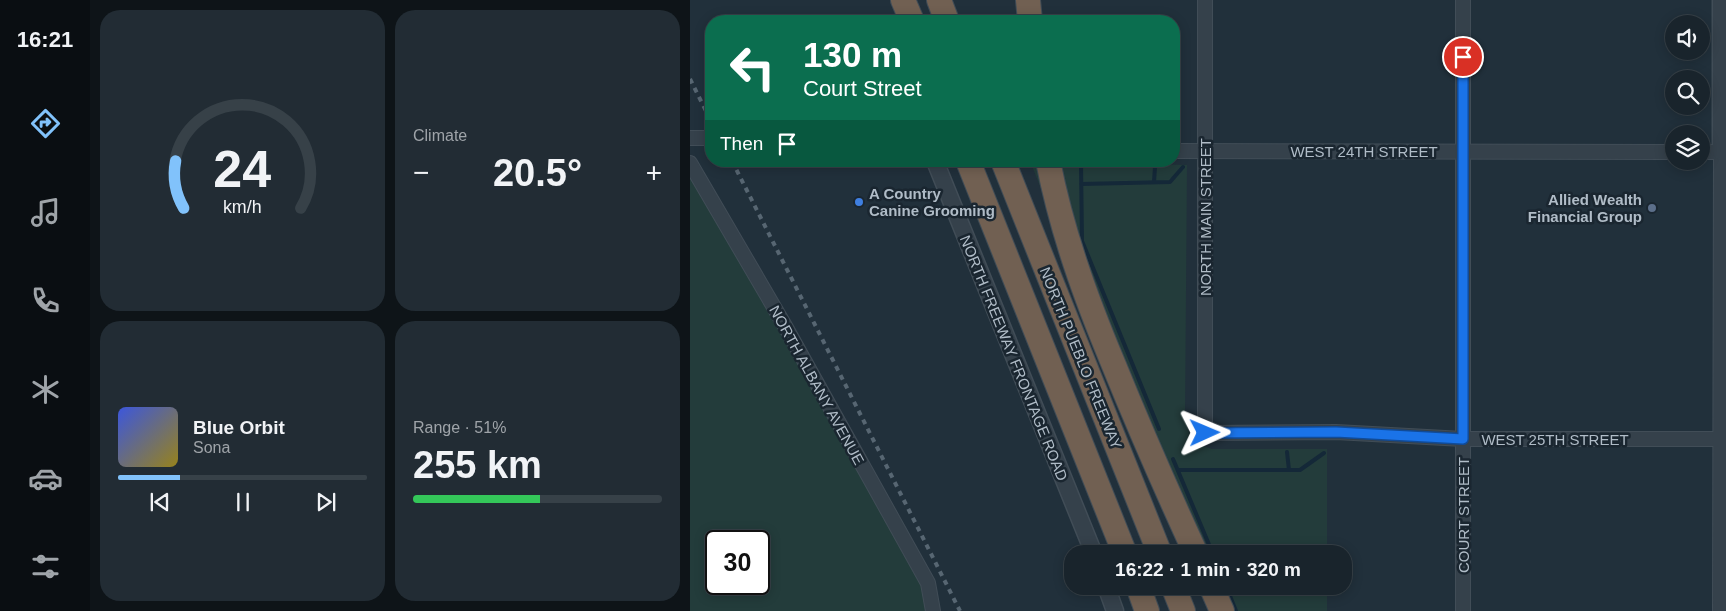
<!DOCTYPE html>
<html lang="en">
<head>
<meta charset="utf-8">
<style>
  :root { --surface:#19242c; --page:#222c34; --text:#f1f3f6; --muted:#9fa4a9; --line:#374148; --accent:#81c2fb }
  body { margin:0; font-family:Helvetica,sans-serif; background:var(--page); color:var(--text); height:100vh; display:flex; flex-direction:column; font-size:19px; white-space:nowrap }
  * { box-sizing:border-box; margin:0 }
  p { font-size:16px; color:var(--muted) }
  .icon { flex:none; width:28px; height:28px; fill:none; stroke:currentColor; stroke-width:2; stroke-linecap:round; stroke-linejoin:round }
  .map { position:relative; flex:1; overflow:hidden }
  .panel { display:flex; flex-direction:column; gap:10px; padding:10px; background:#0e1418; width:600px }
  .panel>* { flex:none }
  .hud { position:absolute; left:15px; top:15px; width:475px; height:152px; border-radius:20px; box-shadow:0 2px 12px #0003,0 0 0 1px var(--line); background:#0b6e4f; color:#fff; overflow:hidden }
  .buttons { position:absolute; left:975px; top:15px; display:grid; gap:10px }
  .buttons a { display:grid; place-items:center; width:45px; height:45px; border-radius:50%; background:var(--surface); box-shadow:0 2px 12px #0003,0 0 0 1px var(--line); font-size:25px }
  .speed { position:absolute; left:15px; top:530px; display:flex; gap:10px; font-size:25px; font-weight:700; text-align:center }
  .speed>* { display:grid; place-content:center; width:65px; height:65px; border-radius:50%; background:var(--surface); box-shadow:0 2px 12px #0003,0 0 0 1px var(--line); line-height:1 }
  .speed .limit { border:2px solid #111; border-radius:8px; background:#fff; color:#111 }
  .pin { position:absolute; display:grid; place-items:center; width:42px; height:42px; color:#fff; margin:-21px; border:2px solid #fff; border-radius:50%; box-shadow:0 1px 5px #0007 }
  .me { position:absolute; width:55px; margin:-28px; rotate:89deg; stroke-linejoin:round; filter:drop-shadow(0 0 4px #0008) }
  .turn { display:flex; align-items:center; gap:18px; height:105px; padding:0 15px; font-size:22px }
  .turn .icon { width:65px; height:65px; stroke-width:2.5 }
  .turn b { display:block; font-size:35px; line-height:42px }
  .then { display:flex; align-items:center; height:48px; padding:0 15px; background:#0003; gap:10px; font-size:19px }
  .big { font-size:38px; font-weight:700; line-height:1.1 }
  .panel .tile { flex:1; display:flex; flex-direction:column; justify-content:center; gap:8px; min-width:0; padding:0 18px; border-radius:20px; background:var(--page) }
  .panel .dial { align-items:center; gap:0 }
  .dial svg { height:130px; overflow:visible; fill:none; stroke:var(--line); stroke-width:7; stroke-linecap:round; text-anchor:middle }
  .dial text { fill:var(--text); stroke:none }
  .song { display:flex; align-items:center; gap:15px }
  .cover { width:60px; height:60px; border-radius:8px; background:linear-gradient(135deg,hsl(230 70% 55%),hsl(50 70% 35%)) }
  .played { height:5px; border-radius:2px; background:linear-gradient(90deg,var(--accent) 25%,var(--line) 25%) }
  .keys { display:flex; justify-content:space-around; direction:ltr }
  .heat { display:flex; justify-content:space-between; align-items:center; font-size:28px; direction:ltr }
  .charge { height:8px; border-radius:4px; background:linear-gradient(90deg,#34c759 51%,var(--line) 0) }
  .panel .tiles { flex:1; display:grid; gap:10px; grid-template-columns:repeat(2,1fr) }
  .trip { position:absolute; left:374px; top:545px; width:288px; height:50px; border-radius:20px; background:var(--surface); box-shadow:0 2px 12px #0003,0 0 0 1px var(--line); font-weight:700; line-height:50px; text-align:center }
  main { display:flex; flex:1; min-height:0 }
  .menu { display:flex; flex-direction:column; width:90px; justify-content:space-around; align-items:center; background:#0a0e12; color:var(--muted) }
  .menu .icon { width:35px; height:35px }
  .menu .on { color:var(--accent) }
  .menu b { font-size:22px; color:var(--text) }
  .map>svg:first-child { display:block }
  .green { fill:#233c3b; fill-rule:evenodd }
  .lines { fill:none; stroke-linecap:round; stroke-linejoin:round }
  .stream { stroke:#142838; stroke-width:4 }
  .minor-casing { stroke:#414d57; stroke-width:16 }
  .tertiary-casing { stroke:#414d57; stroke-width:19 }
  .motorway-casing { stroke:#404c56; stroke-width:26 }
  .minor { stroke:#35414b; stroke-width:14 }
  .tertiary { stroke:#35414b; stroke-width:16 }
  .motorway { stroke:#716052; stroke-width:24 }
  .rail { stroke:#576672; stroke-width:4; stroke-dasharray:5 5; stroke-linecap:butt }
  .route-casing { stroke:#114b97; stroke-width:12 }
  .route { stroke:#1a73e8; stroke-width:9 }
  .shop-dot { fill:#3f7fe0; stroke:#1a2630; stroke-width:2 }
  .service-dot { fill:#5c6f8a; stroke:#1a2630; stroke-width:2 }
  .labels { text-anchor:middle; dominant-baseline:central; stroke-width:5; stroke-linejoin:round; paint-order:stroke }
  .street-label { font-size:15px; fill:#b0bcc7; stroke:#1a2630 }
  .poi-label { font-size:15px; font-weight:bold; fill:#b0bcc7; stroke:#1a2630; text-anchor:start }
</style>
</head>
<body>
<main>
<nav class="menu">
<b>16:21</b>
<svg class="icon on" aria-label="directions" viewBox="0 0 24 24"><path d="M12 3l9 9-9 9-9-9zM9 14v-3h6M13 9l2 2-2 2"/></svg>
<svg class="icon" aria-label="music" viewBox="0 0 24 24"><path d="M9 18V5l10-2v13"/><circle cx="6" cy="18" r="3"/><circle cx="16" cy="16" r="3"/></svg>
<svg class="icon" aria-label="phone" viewBox="0 0 24 24"><path d="M5 4h4l2 5-3 2q2 4 5 5l2-3 5 2v4C11 20 4 13 5 4z"/></svg>
<svg class="icon" aria-label="climate" viewBox="0 0 24 24"><path d="M12 3v18M4 7l16 10M4 17L20 7"/></svg>
<svg class="icon" aria-label="car" viewBox="0 0 24 24"><path d="M5 17H2v-5l4-1 3-4h7l3 4 3 1v5h-3M9 17h6M6 11h13"/><circle cx="7" cy="17" r="2"/><circle cx="17" cy="17" r="2"/></svg>
<svg class="icon" aria-label="filters" viewBox="0 0 24 24"><path d="M4 7h16M4 17h16"/><circle cx="9" cy="7" r="2"/><circle cx="15" cy="17" r="2"/></svg>
</nav>
<section class="panel">
<div class="tiles">
<div class="tile dial"><svg viewBox="0 0 100 80">
<path d="M14 69A42 42 0 1 1 86 69"/>
<path d="M14 69A42 42 0 0 1 9 40" stroke="#81c2fb"/>
<text x="50" y="56" font-size="32" font-weight="700">24</text>
<text x="50" y="72" font-size="11">km/h</text>
</svg></div>
<div class="tile"><p>Climate</p>
<div class="heat"><a>−</a><b class="big">20.5°</b><a>+</a></div>
</div>
<div class="tile">
<div class="song"><i class="cover"></i><div><b>Blue Orbit</b><p>Sona</p></div></div>
<div class="played"></div>
<div class="keys"><svg class="icon" aria-label="previous" viewBox="0 0 24 24"><path d="M18 5L8 12l10 7zM5 5v14"/></svg><svg class="icon" aria-label="pause" viewBox="0 0 24 24"><path d="M8 5v14M16 5v14"/></svg><svg class="icon" aria-label="next" viewBox="0 0 24 24"><path d="M6 5l10 7-10 7zM19 5v14"/></svg></div>
</div>
<div class="tile"><p>Range · 51%</p><b class="big">255 km</b><div class="charge"></div></div>
</div>
</section>
<div class="map">
<svg width="1036" height="611" viewBox="0 0 1036 611">
  <rect width="100%" height="100%" fill="#21303b"/>
  <!-- green -->
  <path class="green" d="M340 161 497 165 495 417C499 436 503 443 522 449H637V554H497Z
    M0 163 238 583 243 611H0ZM26 541H69V584H26Z
    M510 586H637V611H520Z"/>
  <g class="lines">
    <!-- stream -->
    <path class="stream" d="M391 165 392 241 469 429
      M464 182 465 167
      M391 184 480 182 493 167
      M597 452 599 470
      M483 459 523 554
      M489 470H610L634 453
      M536 586 546 611"/>
    <!-- minor casing -->
    <g class="minor-casing">
      <path id="minor" d="M515 0V433L646 432 773 439H1036
        M773 0V611
        M0 138H21
        M484 151 984 152
        M1011 152H1031L1030 611
        M0 163 95 326 238 583 243 611"/>
    </g>
    <!-- tertiary casing -->
    <g class="tertiary-casing">
      <path id="tertiary" d="M1031 0V152H1036
        M245 161 404 554
        M416 586 425 611"/>
    </g>
    <!-- motorway casing -->
    <g class="motorway-casing">
      <path id="motorway" d="M213 0 222 21
        M249 0 257 21
        M338 0 340 21
        M278 161 435 554
        M313 161 470 554
        M358 161C372 232 395 296 423 363 449 427 477 491 506 554
        M448 586 457 611
        M483 586 493 611
        M521 586 532 611"/>
    </g>
    <!-- minor -->
    <use href="#minor" class="minor"/>
    <!-- tertiary -->
    <use href="#tertiary" class="tertiary"/>
    <!-- motorway -->
    <use href="#motorway" class="motorway"/>
    <!-- rail -->
    <path class="rail" d="M0 79 21 121
      M42 161 270 611"/>
  </g>
  <g class="lines">
    <!-- route casing -->
    <g class="route-casing">
      <path id="route" d="M515 433 646 432 773 439V57"/>
    </g>
    <!-- route -->
    <use href="#route" class="route"/>
  </g>
  <!-- markers -->
  <circle class="shop-dot" cx="169" cy="202" r="5"/>
  <circle class="service-dot" cx="962" cy="208" r="5"/>
  <g class="labels">
    <!-- street labels -->
    <g class="street-label">
      <text x="674" y="151">WEST 24TH STREET</text>
      <text transform="translate(515 217) rotate(-90)">NORTH MAIN STREET</text>
      <text transform="translate(324 358) rotate(68)">NORTH FREEWAY FRONTAGE ROAD</text>
      <text transform="translate(391 358) rotate(68)">NORTH PUEBLO FREEWAY</text>
      <text transform="translate(127 385) rotate(61)">NORTH ALBANY AVENUE</text>
      <text x="865" y="439">WEST 25TH STREET</text>
      <text transform="translate(773 515) rotate(-90)">COURT STREET</text>
    </g>
    <!-- poi labels -->
    <g class="poi-label">
      <text x="179" y="193">A Country<tspan x="179" dy="17">Canine Grooming</tspan></text>
      <text x="952" y="199" text-anchor="end">Allied Wealth<tspan x="952" dy="17">Financial Group</tspan></text>
    </g>
  </g>
</svg>
<div class="buttons">
<a><svg class="icon" aria-label="sound" viewBox="0 0 24 24"><path d="M4 9h4l5-4v14l-5-4H4zM17 9q2 3 0 6"/></svg></a>
<a><svg class="icon" aria-label="search" viewBox="0 0 24 24"><circle cx="10" cy="10" r="6"/><path d="M15 15l6 6"/></svg></a>
<a><svg class="icon" aria-label="layers" viewBox="0 0 24 24"><path d="M12 4l9 5-9 5-9-5zM3 14l9 5 9-5"/></svg></a>
</div>
<div class="speed"><div class="limit">30</div></div>
<div class="pin" style="left:773px;top:57px;background:#d93025"><svg class="icon" aria-label="arrive" viewBox="0 0 24 24"><path d="M6 21V4h12l-3 4 3 4H6"/></svg></div>
<svg class="me" style="left:515px;top:433px" viewBox="-20 -20 40 40"><path d="M0-17L14 15 0 8-14 15z" fill="#1a73e8" stroke="#fff" stroke-width="4"/></svg>
<div class="trip">16:22 · 1 min · 320 m</div>
<div class="hud">
<div class="turn"><svg class="icon" aria-label="left" viewBox="0 0 24 24"><path d="M17 20v-9H6M10 6l-5 5 5 5"/></svg><div><b>130 m</b>Court Street</div></div>
<div class="then">Then<svg class="icon" aria-label="arrive" viewBox="0 0 24 24"><path d="M6 21V4h12l-3 4 3 4H6"/></svg></div>
</div>
</div>
</main>
</body>
</html>
